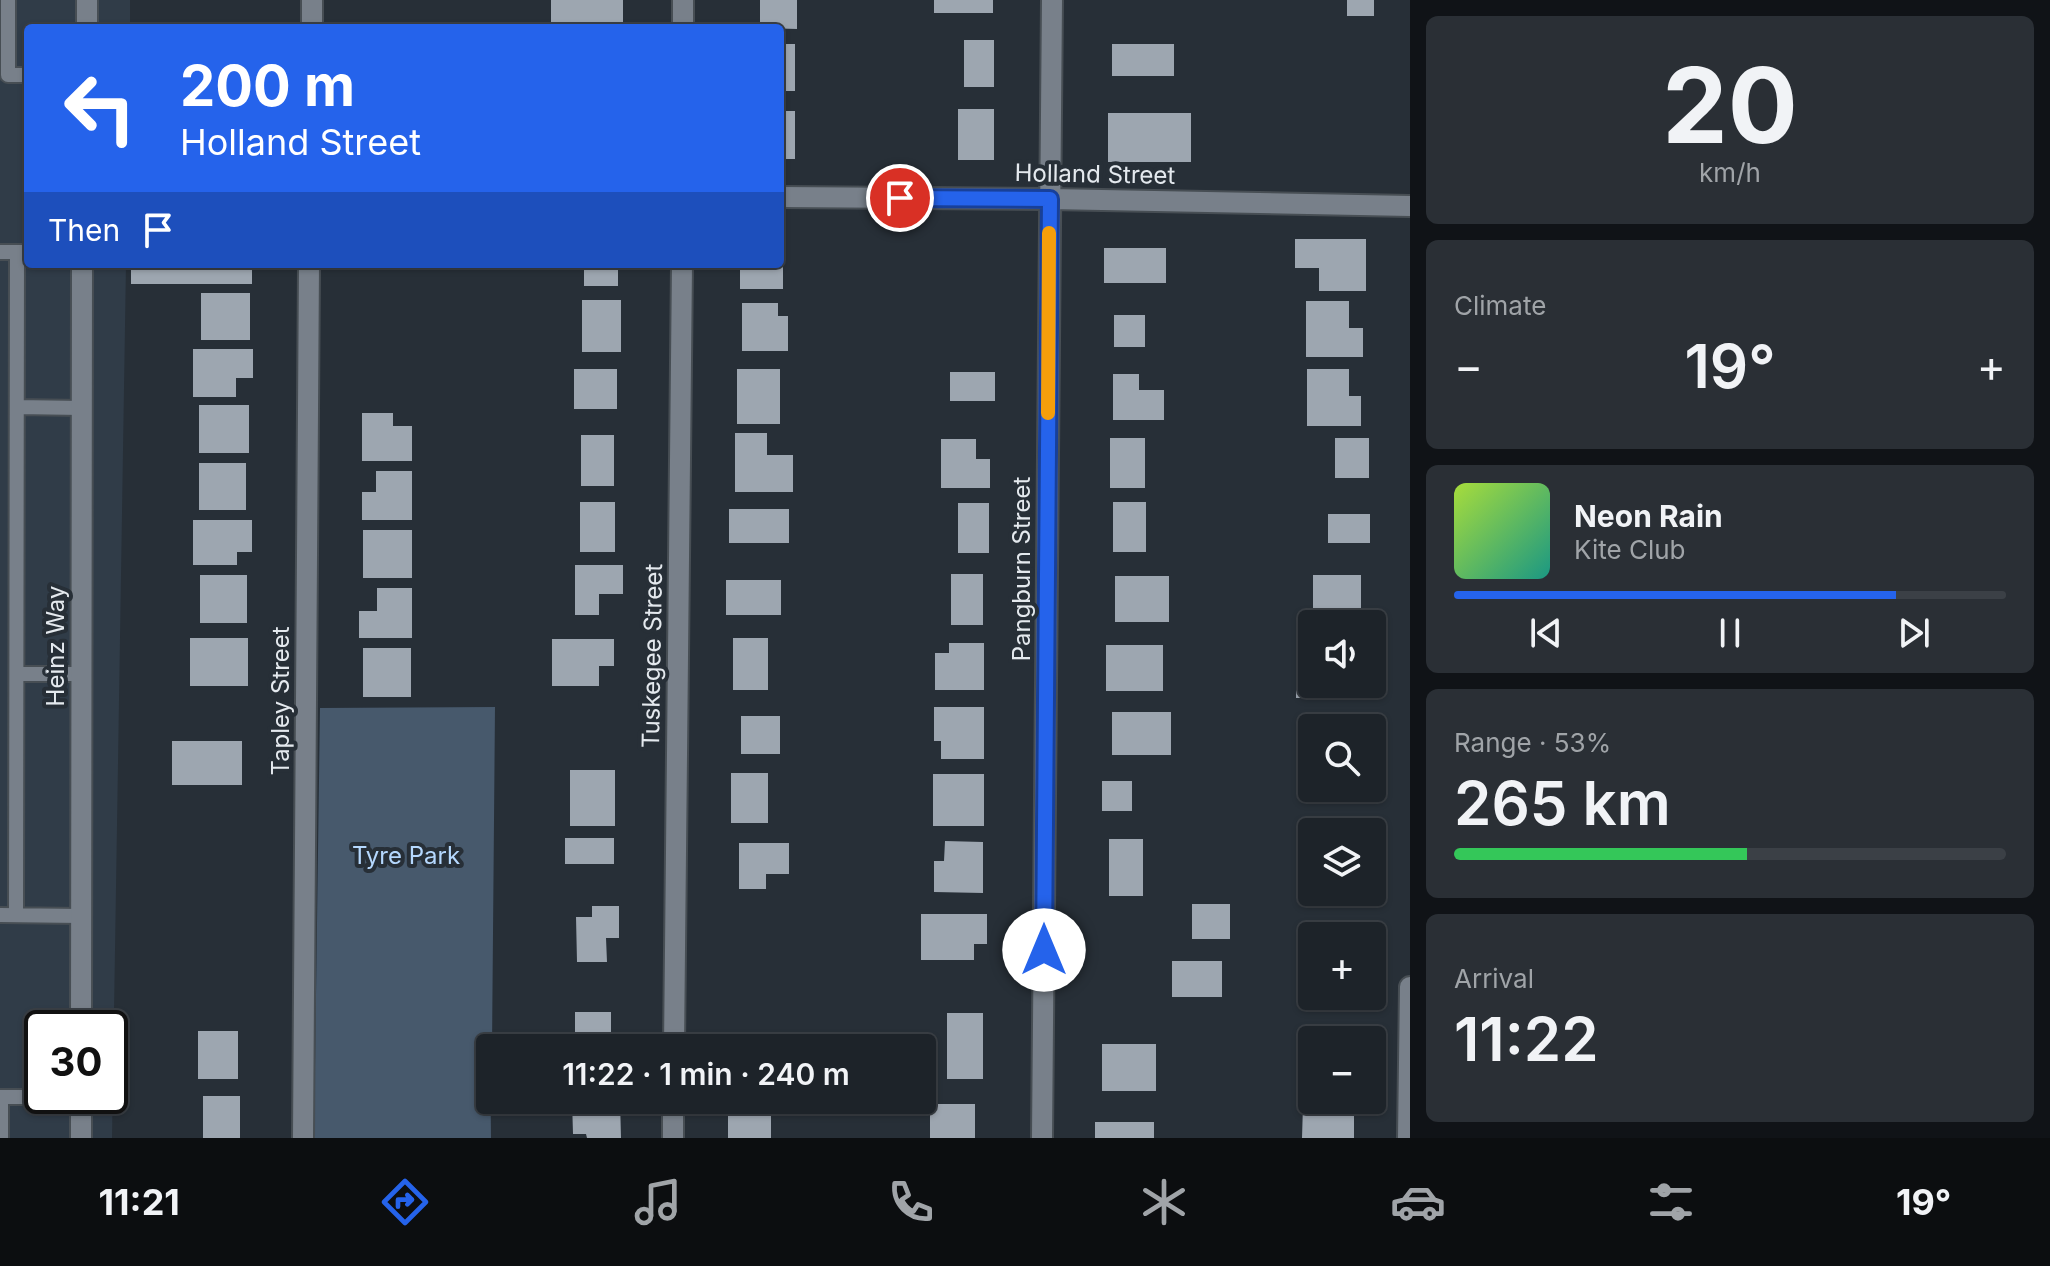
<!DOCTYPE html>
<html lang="en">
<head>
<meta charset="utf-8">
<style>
  :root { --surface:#1d2329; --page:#2a2f35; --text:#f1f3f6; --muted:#a0a4a8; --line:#3b4046; --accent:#2563eb }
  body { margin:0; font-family:Inter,sans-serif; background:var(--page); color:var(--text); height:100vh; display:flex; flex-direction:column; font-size:30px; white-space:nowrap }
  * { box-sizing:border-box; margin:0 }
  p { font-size:26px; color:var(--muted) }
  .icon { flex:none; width:44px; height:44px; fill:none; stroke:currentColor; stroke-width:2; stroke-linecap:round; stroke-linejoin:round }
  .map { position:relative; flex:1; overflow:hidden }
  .drawer { display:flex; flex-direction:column; gap:16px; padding:16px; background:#101317; width:640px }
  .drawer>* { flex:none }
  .top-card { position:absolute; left:24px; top:24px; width:760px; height:244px; border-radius:8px; box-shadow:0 2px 6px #0004,0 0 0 2px var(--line); background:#2563eb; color:#fff; overflow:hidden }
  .tools { position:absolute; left:1298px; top:610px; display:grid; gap:16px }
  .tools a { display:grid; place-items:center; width:88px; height:88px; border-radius:8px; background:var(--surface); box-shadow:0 2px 6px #0004,0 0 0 2px var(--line); font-size:40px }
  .speed { position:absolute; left:24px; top:1010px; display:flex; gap:16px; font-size:40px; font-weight:700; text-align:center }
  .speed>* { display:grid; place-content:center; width:104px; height:104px; border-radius:50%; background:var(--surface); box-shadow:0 2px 6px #0004,0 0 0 2px var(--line); line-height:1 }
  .speed .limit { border:4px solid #111; border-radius:12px; background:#fff; color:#111 }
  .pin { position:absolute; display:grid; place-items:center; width:68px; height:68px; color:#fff; margin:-34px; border:4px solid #fff; border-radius:50%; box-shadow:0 2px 8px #0007 }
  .me { position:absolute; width:88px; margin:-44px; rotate:0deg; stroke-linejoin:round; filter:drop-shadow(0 0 6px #0008) }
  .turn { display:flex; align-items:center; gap:28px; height:168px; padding:0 24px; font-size:36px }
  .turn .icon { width:104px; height:104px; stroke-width:2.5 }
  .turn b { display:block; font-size:56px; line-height:68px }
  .then { display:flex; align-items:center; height:76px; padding:0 24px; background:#0003; gap:16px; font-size:30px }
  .big { font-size:60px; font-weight:600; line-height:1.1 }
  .drawer .tile { flex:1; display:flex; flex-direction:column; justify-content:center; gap:12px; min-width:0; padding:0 28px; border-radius:12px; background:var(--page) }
  .drawer .dial { align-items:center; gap:0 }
  .dial b { font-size:104px; line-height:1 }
  .song { display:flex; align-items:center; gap:24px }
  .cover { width:96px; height:96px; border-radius:12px; background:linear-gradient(135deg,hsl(80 70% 55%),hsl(170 70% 35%)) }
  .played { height:8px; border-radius:4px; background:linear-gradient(90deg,var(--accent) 80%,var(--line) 80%) }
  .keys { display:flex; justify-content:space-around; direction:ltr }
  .heat { display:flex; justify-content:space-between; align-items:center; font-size:44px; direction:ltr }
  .charge { height:12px; border-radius:6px; background:linear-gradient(90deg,#34c759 53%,var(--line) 0) }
  .trip { position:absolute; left:476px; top:1034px; width:460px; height:80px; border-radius:8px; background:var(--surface); box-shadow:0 2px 6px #0004,0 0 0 2px var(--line); font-weight:600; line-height:80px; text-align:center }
  .tab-bar { display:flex; height:128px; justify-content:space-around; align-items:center; background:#0c0e10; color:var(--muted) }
  .tab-bar .icon { width:56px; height:56px }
  .tab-bar .selected { color:var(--accent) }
  .tab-bar b { font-size:36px; color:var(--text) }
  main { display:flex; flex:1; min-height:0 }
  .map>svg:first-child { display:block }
  .built { fill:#303c48; fill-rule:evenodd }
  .green { fill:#47596c }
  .building { fill:#9da6b0 }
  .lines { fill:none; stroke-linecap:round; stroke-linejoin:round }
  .service-casing { stroke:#474e54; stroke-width:18 }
  .minor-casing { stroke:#474e54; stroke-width:24 }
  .service { stroke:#78808a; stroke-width:14 }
  .minor { stroke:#78808a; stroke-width:20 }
  .route-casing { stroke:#184099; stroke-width:20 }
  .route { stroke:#2563eb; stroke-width:14 }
  .slow { stroke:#f59e0b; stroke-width:14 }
  .labels { text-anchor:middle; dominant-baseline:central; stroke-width:8; stroke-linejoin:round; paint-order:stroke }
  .street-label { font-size:24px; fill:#e4e9ee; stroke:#272f37 }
  .park-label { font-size:24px; fill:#b5d8fe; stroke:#272f37 }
</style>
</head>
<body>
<main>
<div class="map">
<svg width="1410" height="1138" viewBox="0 0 1410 1138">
  <rect width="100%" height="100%" fill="#272f37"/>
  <!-- built -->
  <path class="built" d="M0 0H130V28H28V264H126L112 1138H0ZM42 1028H110V1096H42Z"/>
  <!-- green -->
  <path class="green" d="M495 707 492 1048H490L491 1138H314L320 708Z"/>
  <!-- building -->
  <path class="building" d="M551 0H623V23H551Z
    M760 0H797V29L760 28Z
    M934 0H993V13H934Z
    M1347 0H1374V16H1347Z
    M964 40H994V87H964Z
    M780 44H795V91H780Z
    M1112 44H1174V76H1112Z
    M958 109H994V160H958Z
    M780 111H795V159H780Z
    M1108 113H1191V162H1108Z
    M1295 239H1366V291H1319V268H1295Z
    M1104 248H1166V283H1104Z
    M131 264H252V284H131Z
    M584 264H618V286H584Z
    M740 264H783V289H740Z
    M201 293H250V340H201Z
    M582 300H621V352H582Z
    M1306 301H1349V328H1363V357H1306Z
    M742 303H778V316H788V351H742Z
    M1114 315H1145V347H1114Z
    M193 349H253V378H236V397H193Z
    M574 369H617V409H574Z
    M737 369H780V424H737Z
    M1307 369H1349V396H1361V426H1307Z
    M950 372H995V401H950Z
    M1113 374H1139V390H1164V420H1113Z
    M199 405H249V453H199Z
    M362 413H393V426H412V461H362Z
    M735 433H767V455H793V492H735Z
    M581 435H614V486H581Z
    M1110 438H1145V488H1110Z
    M1335 438H1369V478H1335Z
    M941 439H976V459H990V488H941Z
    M199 463H246V510H199Z
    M376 471H412V520H362V492H376Z
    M580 502H615V552H580Z
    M1113 502H1146V552H1113Z
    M958 503H989V553H958Z
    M729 509H789V543H729Z
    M1328 514H1370V543H1328Z
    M193 520H252V552H237V565H193Z
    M363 530H412V578H363Z
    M575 565H623V594H599V615H575Z
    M951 574H983V625H951Z
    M200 575H247V623H200Z
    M1313 575H1361V624H1313Z
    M1115 576H1169V622H1115Z
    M726 580H781V615H726Z
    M377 588H412V638H359V611H377Z
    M190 638H248V686H190Z
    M733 638H768V690H733Z
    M1296 638H1312V684H1329V698H1296Z
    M552 639H614V666H599V686H552Z
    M949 643H984V690H935V653H949Z
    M1106 645H1163V691H1106Z
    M363 648H411V697H363Z
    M934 707H984V759H941V741H934Z
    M1112 712H1171V755H1112Z
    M741 716H780V754H741Z
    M1309 727H1312V758H1309Z
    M172 741H242V785H172Z
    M570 770H615V826H570Z
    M731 773H768V823H731Z
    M933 774H984V826H933Z
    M1102 781H1132V811H1102Z
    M565 838H614V864H565Z
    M1109 839H1143V896H1109Z
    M945 841 983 842V893L934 892V861H944Z
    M739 843H789V874H766V889H739Z
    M1324 892H1360V896H1324Z
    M1192 904H1230V939H1192Z
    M592 906H619V938H606L607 962H577L576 917H592Z
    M921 914H987V944H974V960H921Z
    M1318 927H1351V936H1318Z
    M1172 961H1222V997H1172Z
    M575 1012H611V1048H575Z
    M947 1013H983V1079H947Z
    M198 1031H238V1079H198Z
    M1308 1033H1353V1040H1312V1092H1308Z
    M734 1040H784V1048H734Z
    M1102 1044H1156V1091H1102Z
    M203 1096H240V1138H203Z
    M572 1100H620L621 1138H587L586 1134H573Z
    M728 1100H771V1138H728Z
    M930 1104H975V1138H930Z
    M1303 1105H1354V1138H1302Z
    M1095 1122H1154V1138H1095Z"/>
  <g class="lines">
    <!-- service casing -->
    <g class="service-casing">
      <path id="service" d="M8 0V75H28
        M0 252H28
        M17 407 82 408
        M17 674H81
        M0 915 81 916
        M16 915 17 252
        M1 1138V1097H81"/>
    </g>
    <!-- minor casing -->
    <g class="minor-casing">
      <path id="minor" d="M87 28V0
        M312 28V0
        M683 28V0
        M780 197 1050 199 1410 206
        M81 1028 82 264
        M674 1048 682 264
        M81 1138V1096
        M303 1138 309 264
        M673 1138V1100
        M1042 1138 1052 0
        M1408 1138 1410 987"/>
    </g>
    <!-- service -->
    <use href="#service" class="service"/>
    <!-- minor -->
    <use href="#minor" class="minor"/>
  </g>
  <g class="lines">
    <!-- route casing -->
    <g class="route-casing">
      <path id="route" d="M900 198 1050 199 1044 950"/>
    </g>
    <!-- route -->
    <use href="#route" class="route"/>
    <!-- slow -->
    <path class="slow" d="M1048 413 1049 233"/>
  </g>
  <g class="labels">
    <!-- street labels -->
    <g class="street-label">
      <text transform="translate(1095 174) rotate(1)">Holland Street</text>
      <text transform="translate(1021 569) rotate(-90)">Pangburn Street</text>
      <text transform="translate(55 646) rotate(-90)">Heinz Way</text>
      <text transform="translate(652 656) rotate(-89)">Tuskegee Street</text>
      <text transform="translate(280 701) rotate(-90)">Tapley Street</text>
    </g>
    <!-- park labels -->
    <g class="park-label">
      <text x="406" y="855">Tyre Park</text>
    </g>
  </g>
</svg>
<div class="tools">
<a><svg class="icon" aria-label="sound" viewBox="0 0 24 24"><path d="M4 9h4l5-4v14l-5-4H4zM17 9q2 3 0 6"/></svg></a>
<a><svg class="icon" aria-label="search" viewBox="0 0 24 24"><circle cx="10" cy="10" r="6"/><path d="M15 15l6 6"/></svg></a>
<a><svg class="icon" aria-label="layers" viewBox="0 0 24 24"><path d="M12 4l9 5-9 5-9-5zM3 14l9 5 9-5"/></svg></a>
<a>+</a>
<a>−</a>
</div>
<div class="speed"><div class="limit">30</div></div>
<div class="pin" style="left:900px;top:198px;background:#d93025"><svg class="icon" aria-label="arrive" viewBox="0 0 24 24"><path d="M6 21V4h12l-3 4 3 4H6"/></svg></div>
<svg class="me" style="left:1044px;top:950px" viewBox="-20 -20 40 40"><circle r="19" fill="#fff"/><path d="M0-13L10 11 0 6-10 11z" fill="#2563eb"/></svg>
<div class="trip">11:22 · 1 min · 240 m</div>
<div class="top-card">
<div class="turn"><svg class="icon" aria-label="left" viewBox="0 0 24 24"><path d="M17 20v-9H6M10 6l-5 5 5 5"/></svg><div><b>200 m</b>Holland Street</div></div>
<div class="then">Then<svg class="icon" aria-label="arrive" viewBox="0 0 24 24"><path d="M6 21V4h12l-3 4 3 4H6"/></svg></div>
</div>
</div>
<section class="drawer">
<div class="tile dial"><b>20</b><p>km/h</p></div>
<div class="tile"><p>Climate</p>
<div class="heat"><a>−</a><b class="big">19°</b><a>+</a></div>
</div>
<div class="tile">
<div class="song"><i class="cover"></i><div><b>Neon Rain</b><p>Kite Club</p></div></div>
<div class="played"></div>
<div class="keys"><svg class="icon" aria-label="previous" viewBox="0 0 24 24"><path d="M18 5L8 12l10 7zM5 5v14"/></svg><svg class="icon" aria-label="pause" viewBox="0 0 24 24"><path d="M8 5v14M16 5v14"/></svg><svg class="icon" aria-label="next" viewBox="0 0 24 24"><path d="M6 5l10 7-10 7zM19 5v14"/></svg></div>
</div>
<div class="tile"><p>Range · 53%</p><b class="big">265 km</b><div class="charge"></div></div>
<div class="tile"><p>Arrival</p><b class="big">11:22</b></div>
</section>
</main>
<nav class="tab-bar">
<b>11:21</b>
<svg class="icon selected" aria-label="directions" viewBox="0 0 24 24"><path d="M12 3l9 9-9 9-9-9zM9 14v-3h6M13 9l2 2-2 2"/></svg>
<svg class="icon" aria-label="music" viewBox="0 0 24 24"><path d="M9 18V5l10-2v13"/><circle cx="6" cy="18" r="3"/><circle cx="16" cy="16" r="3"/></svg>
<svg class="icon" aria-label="phone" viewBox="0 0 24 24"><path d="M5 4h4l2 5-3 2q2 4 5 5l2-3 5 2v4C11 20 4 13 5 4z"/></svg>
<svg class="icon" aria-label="climate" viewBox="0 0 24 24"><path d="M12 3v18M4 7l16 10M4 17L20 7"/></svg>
<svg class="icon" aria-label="car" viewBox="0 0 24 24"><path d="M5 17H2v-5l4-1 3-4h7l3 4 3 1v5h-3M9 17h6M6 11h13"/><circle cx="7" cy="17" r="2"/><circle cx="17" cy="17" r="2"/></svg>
<svg class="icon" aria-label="filters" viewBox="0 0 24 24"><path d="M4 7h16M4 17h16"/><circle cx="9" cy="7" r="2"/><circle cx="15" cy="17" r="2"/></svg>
<b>19°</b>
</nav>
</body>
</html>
